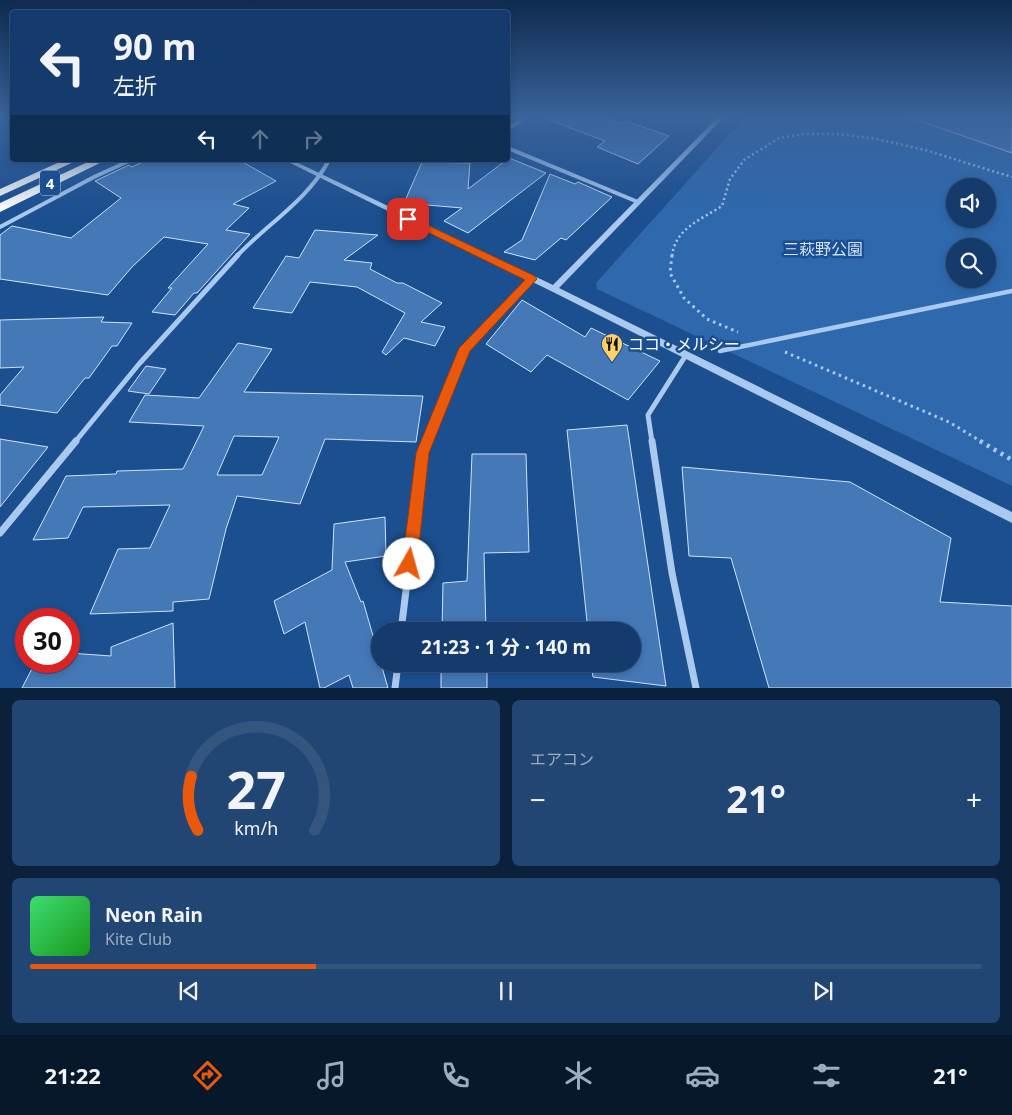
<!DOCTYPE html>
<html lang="ja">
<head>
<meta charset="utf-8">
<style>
  :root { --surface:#143b6b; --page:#214673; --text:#f1f3f6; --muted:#9dadc1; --line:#33557e; --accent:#ea580c }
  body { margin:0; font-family:"Noto Sans","Noto Sans JP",sans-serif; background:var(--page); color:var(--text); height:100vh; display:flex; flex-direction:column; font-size:19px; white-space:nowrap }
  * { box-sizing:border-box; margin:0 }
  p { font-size:16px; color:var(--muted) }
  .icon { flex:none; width:28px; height:28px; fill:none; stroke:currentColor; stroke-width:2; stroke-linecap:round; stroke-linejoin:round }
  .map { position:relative; height:688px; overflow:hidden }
  .drawer { display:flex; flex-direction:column; gap:12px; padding:12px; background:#0b203b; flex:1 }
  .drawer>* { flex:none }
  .guide { position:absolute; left:10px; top:10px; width:500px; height:152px; border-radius:5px; box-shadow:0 2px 8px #0003,0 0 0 1px var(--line); background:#143b6b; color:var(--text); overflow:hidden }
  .fabs { position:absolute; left:946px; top:178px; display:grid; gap:10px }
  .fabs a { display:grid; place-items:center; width:50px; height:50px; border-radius:50%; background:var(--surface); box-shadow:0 2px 8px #0003,0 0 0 1px var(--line); font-size:25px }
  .speed { position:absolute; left:15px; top:608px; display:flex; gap:10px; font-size:25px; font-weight:700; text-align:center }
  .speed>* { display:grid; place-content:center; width:65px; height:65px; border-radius:50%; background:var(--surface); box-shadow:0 2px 8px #0003,0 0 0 1px var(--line); line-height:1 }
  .speed .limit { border:8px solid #d22; background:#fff; color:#111 }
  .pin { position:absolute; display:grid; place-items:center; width:42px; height:42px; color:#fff; margin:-21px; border-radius:10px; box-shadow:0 2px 8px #0006 }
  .me { position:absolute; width:55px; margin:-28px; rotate:7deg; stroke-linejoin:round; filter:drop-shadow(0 0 4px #0008) }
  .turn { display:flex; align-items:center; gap:18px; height:105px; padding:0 20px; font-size:22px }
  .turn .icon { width:65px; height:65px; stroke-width:2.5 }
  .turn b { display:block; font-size:35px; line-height:42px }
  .lanes { display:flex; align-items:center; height:48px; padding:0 20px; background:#0003; justify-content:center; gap:25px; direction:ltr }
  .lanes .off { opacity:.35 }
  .big { font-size:38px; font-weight:700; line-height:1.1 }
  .drawer .tile { flex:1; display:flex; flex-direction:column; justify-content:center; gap:8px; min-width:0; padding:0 18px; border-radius:8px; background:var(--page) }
  .drawer .dial { align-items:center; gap:0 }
  .dial svg { height:130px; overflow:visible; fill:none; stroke:var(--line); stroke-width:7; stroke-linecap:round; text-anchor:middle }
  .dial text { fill:var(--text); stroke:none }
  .song { display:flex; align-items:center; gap:15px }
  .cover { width:60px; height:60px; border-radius:8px; background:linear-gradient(135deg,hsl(140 70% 55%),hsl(120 70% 35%)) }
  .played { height:5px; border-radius:2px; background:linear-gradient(90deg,var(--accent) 30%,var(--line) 30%) }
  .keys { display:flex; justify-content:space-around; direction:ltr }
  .heat { display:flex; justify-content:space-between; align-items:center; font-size:28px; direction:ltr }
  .drawer .tiles { flex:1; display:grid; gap:12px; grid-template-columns:1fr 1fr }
  .tile:last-child { grid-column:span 2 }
  .trip { position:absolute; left:371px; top:622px; width:270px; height:50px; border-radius:25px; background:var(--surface); box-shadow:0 2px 8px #0003,0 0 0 1px var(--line); font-weight:700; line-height:50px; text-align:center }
  .tab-bar { display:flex; height:80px; justify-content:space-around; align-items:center; background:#08182b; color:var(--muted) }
  .tab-bar .icon { width:35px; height:35px }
  .tab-bar .active { color:var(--accent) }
  .tab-bar b { font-size:22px; color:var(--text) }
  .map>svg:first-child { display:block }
  .green { fill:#2e69ad; fill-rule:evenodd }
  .building { fill:#4478b7; stroke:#cfe3fa; fill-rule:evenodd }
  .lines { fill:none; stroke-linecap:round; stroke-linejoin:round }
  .path-far2 { stroke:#a9c9ee; stroke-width:2.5; stroke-dasharray:2 3; stroke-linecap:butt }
  .path-far1 { stroke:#a9c9ee; stroke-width:3; stroke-dasharray:2.5 4; stroke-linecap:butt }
  .path { stroke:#a9c9ee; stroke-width:4.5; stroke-dasharray:3 5; stroke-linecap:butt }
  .pedestrian { stroke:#a9c9ee; stroke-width:4.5 }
  .minor-far2 { stroke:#a9c9ee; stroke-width:4 }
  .minor-far1 { stroke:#a9c9ee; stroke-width:5 }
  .minor { stroke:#a9c9ee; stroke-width:7 }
  .tertiary { fill:#a9c9ee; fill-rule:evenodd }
  .motorway { fill:#fff; fill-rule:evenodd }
  .route { fill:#ea580c; stroke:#983908 }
  .labels { text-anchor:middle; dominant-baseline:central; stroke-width:5; stroke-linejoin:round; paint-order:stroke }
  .shield { fill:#1b4f8f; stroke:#bbcadd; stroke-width:1 }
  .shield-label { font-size:15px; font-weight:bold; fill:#fff }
  .park-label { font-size:16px; fill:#cfe3fa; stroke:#1b4f8f }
  .poi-label { font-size:16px; fill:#fff; stroke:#1b4f8f; text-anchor:start }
</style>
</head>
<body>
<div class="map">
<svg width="1012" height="688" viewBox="0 0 1012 688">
  <rect width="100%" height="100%" fill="#1b4f8f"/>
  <!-- green -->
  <path class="green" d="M746 116H1012V486L597 289 596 283ZM955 186H988V219H955ZM955 246H988V279H955Z"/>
  <!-- building -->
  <path class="building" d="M542 116H598L621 124 626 121 669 136 638 164 597 147 605 141 541 117Z
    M912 116H1012V153L911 118Z
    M509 158 546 173 468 233 444 221 462 208 404 203 422 162 470 163 468 189Z
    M147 160H239L276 181 233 204 249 208 226 230 250 234 197 293H194L175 315 152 312 172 288H168L208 244 164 237 132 267 108 295 0 279V235L12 226 71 238 121 198 95 181 129 165 132 167Z
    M550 174 575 184 578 182 612 197 566 240 561 238 535 260 504 252 522 240Z
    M315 230 378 235 344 260 372 263 370 269 397 283H403L442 303 421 322 445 327 435 346 404 338 386 355 382 352 405 313 357 287 310 282 292 313 253 308 286 256 299 258Z
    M522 300 585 337 591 328 660 361 628 400 547 355 531 372 486 344Z
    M104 317 101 322 132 323 117 346H112L89 378H85L57 413 0 405V395L24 367 0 368V320Z
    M238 343 272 349 244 392 423 396 416 442 325 439 300 504 237 496 226 529 209 599 173 602V611L90 614 118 549 150 548 170 505 83 507 68 538 33 540 66 476 116 474 117 471 183 469 204 426 129 422 145 395 199 398ZM234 436 279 437 262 475H217Z
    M146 366 166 369 149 394 128 391Z
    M627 425 666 686 593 677 591 664H632V631H588L567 430Z
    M0 439 48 447 0 507Z
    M472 454H526L529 552 484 553 486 631H442L443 583 467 581Z
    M682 467 850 482 951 538 940 602 1012 606V688H769L731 558 689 556Z
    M385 517 386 556 345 562 361 602 363 601 388 688H353L349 675 324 688H320L305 622 284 634 274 601 332 570 334 524Z
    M173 623 175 688H22L36 661H69V653L111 656V647Z
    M441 664H487V688H441Z"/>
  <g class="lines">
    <!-- path-far2 -->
    <path class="path-far2" d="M672 256C675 229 700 220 722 206L730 179 744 160 779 138 804 134H837L877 139 925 150 1012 177"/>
    <!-- path-far1 -->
    <path class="path-far1" d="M672 255 670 273 684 298 707 319 738 332
      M785 352 949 422 982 442"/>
    <!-- path -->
    <path class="path" d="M980 441 1012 460"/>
    <!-- pedestrian -->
    <path class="pedestrian" d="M720 351 1012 291"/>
    <!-- minor-far2 -->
    <path class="minor-far2" d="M508 129 527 116
      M508 148 638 202
      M0 227 94 177 131 160
      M237 256C267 224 308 200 329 160"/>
    <!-- minor-far1 -->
    <path class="minor-far1" d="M75 442 139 364 238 255
      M427 442 465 348 532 279
      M652 442 648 415 686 355"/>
    <!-- minor -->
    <path class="minor" d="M652 441 672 573 696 688
      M0 533 76 441
      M401 631 423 453 428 441
      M395 688 398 664"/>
    <!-- tertiary -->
    <path class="tertiary" d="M719 116H725L559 288 1012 512V523L551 291 284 160H292L553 285Z"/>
    <!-- motorway -->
    <path class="motorway" d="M64 160H78L0 196V189Z
      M92 160H106L0 212V203Z"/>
  </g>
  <!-- sky -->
  <linearGradient id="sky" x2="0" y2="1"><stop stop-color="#0f2b4f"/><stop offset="0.55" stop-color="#39639b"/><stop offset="1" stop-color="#39639b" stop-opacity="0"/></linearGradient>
  <rect width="1012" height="212" fill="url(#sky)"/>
  <!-- route -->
  <path class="route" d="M408 216 535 276 537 279 470 351 429 453 417 564 414 569 409 571 404 569 402 564 416 453 459 348 525 280 405 221V217Z"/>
  <!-- icons -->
  <defs>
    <g id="restaurant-pin" transform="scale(1.125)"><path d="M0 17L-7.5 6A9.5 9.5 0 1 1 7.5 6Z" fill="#ffd166" stroke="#1b4f8f"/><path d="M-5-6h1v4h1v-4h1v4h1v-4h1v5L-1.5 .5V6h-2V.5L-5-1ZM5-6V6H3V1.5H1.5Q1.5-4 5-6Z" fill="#111"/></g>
  </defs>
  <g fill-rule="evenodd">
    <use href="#restaurant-pin" x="612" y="344"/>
  </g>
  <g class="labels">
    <!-- shield labels -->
    <rect class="shield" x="40" y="170.5" width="20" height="25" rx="4"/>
    <g class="shield-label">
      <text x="50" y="183">4</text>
    </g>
    <!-- park labels -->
    <g class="park-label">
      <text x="823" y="249">三萩野公園</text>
    </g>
    <!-- poi labels -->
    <g class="poi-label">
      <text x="628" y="344">ココ・メルシー</text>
    </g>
  </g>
</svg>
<div class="fabs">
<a><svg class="icon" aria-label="sound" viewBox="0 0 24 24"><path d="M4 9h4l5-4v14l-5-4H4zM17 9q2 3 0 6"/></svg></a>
<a><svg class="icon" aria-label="search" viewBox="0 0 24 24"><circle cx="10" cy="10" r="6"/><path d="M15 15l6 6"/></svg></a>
</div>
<div class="speed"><div class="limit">30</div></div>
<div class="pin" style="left:408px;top:219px;background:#d93025"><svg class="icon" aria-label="arrive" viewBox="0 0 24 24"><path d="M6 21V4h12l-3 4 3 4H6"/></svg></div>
<svg class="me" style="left:409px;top:564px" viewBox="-20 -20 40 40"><circle r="19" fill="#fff"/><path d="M0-13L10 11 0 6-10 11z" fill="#ea580c"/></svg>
<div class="trip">21:23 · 1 分 · 140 m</div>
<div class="guide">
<div class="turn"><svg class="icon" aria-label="left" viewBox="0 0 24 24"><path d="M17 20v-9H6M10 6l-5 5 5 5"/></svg><div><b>90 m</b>左折</div></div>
<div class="lanes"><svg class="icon" aria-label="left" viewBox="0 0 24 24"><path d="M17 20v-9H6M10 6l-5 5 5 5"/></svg><svg class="icon off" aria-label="ahead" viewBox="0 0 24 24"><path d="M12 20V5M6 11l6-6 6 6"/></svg><svg class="icon off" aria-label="right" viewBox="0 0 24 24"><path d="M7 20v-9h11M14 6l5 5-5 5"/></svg></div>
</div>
</div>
<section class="drawer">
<div class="tiles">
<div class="tile dial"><svg viewBox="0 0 100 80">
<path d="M14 69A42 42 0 1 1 86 69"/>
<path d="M14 69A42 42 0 0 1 10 36" stroke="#ea580c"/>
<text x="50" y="56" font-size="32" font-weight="700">27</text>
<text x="50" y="72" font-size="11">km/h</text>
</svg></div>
<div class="tile"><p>エアコン</p>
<div class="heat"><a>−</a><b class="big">21°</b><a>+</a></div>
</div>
<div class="tile">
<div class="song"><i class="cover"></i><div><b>Neon Rain</b><p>Kite Club</p></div></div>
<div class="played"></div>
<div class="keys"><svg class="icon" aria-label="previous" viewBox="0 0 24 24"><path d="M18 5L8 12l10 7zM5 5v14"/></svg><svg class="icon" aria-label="pause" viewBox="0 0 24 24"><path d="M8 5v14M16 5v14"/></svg><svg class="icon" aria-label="next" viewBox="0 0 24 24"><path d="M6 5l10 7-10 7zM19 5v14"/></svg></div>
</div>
</div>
</section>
<nav class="tab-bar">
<b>21:22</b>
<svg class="icon active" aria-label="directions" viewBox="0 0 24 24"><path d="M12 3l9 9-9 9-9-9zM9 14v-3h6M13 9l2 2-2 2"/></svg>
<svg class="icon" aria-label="music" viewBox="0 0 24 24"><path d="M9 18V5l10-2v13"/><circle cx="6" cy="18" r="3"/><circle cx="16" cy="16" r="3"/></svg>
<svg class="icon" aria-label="phone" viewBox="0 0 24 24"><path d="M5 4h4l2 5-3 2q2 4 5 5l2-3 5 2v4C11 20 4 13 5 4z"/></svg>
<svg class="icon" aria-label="climate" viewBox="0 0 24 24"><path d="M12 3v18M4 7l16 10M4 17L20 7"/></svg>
<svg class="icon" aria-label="car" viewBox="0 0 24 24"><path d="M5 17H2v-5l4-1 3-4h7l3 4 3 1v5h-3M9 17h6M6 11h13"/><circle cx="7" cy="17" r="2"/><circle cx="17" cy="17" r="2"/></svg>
<svg class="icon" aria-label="filters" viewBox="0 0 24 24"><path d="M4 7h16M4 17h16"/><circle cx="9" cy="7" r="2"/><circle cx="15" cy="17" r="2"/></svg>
<b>21°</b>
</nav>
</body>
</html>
